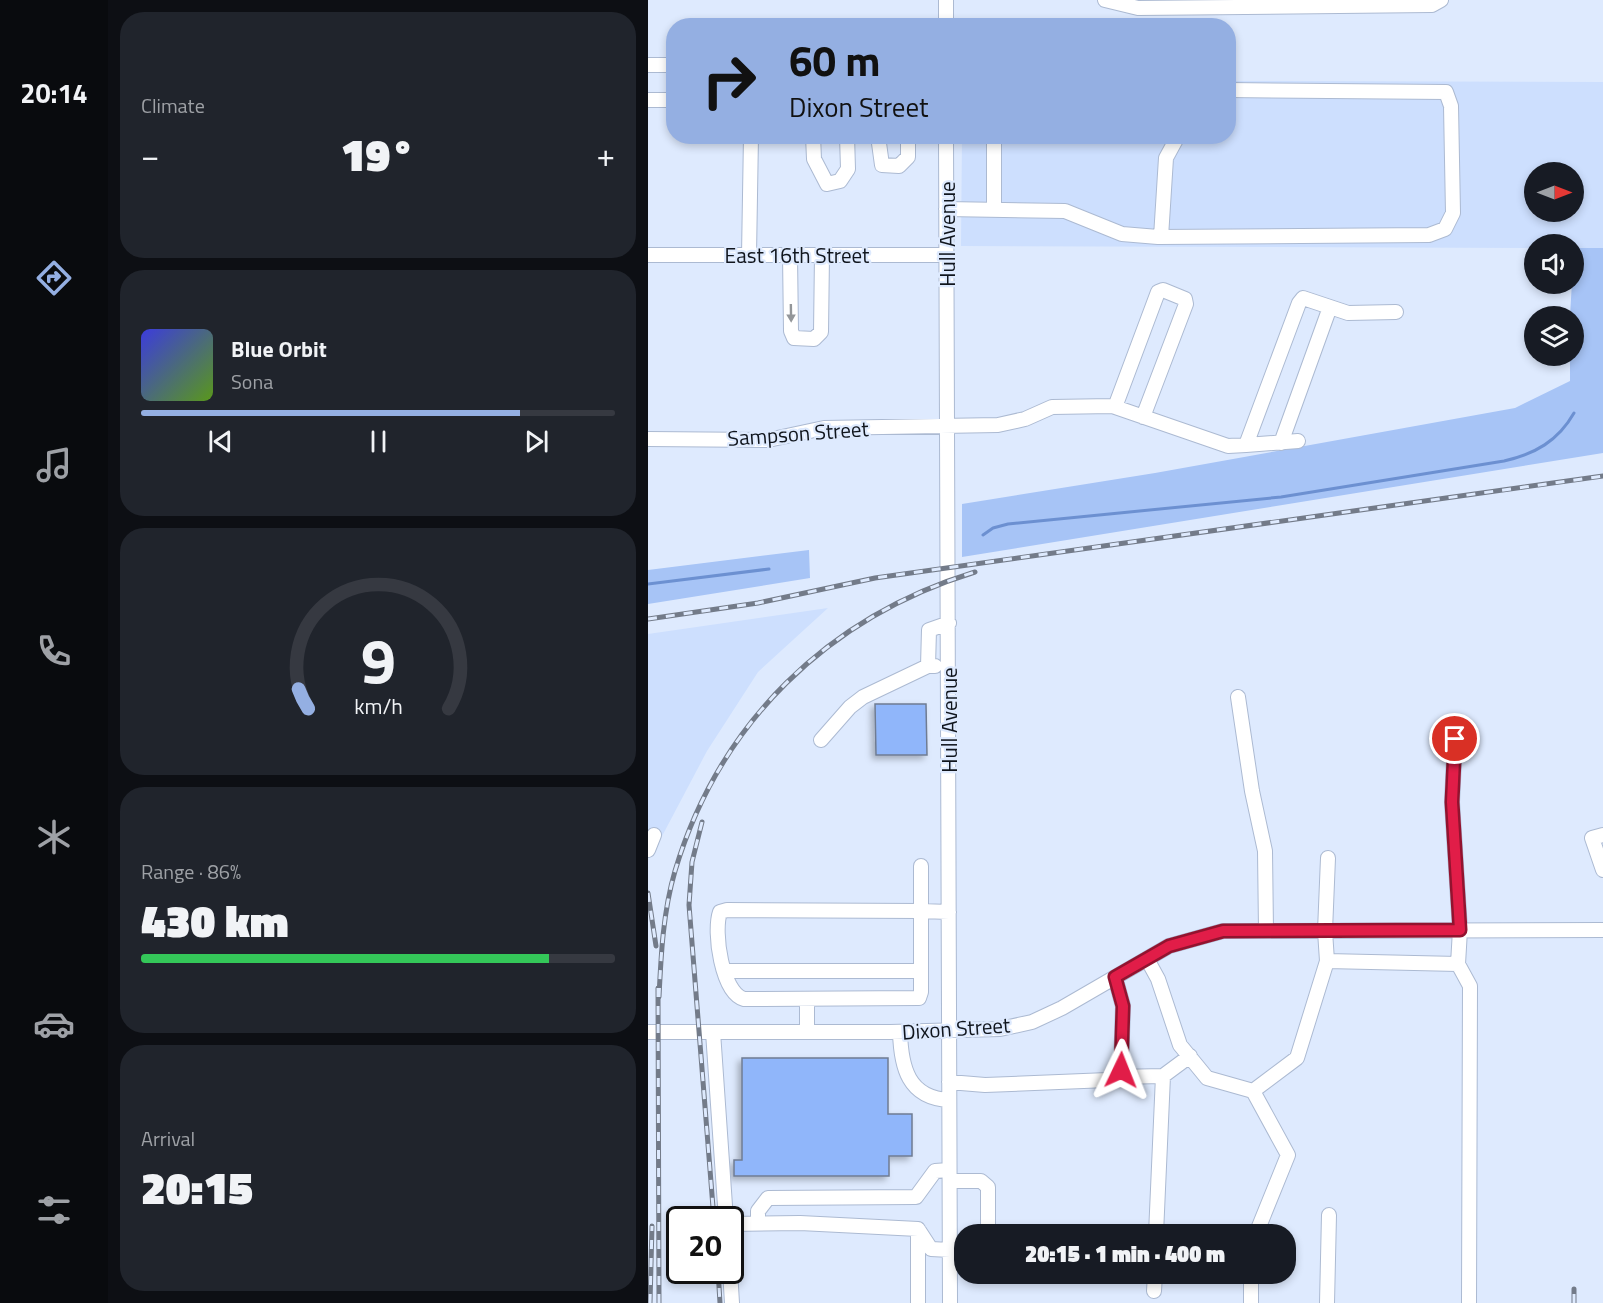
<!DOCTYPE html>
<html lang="en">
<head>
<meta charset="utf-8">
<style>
  :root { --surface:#171b24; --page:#20242c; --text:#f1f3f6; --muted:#9ea1a6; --line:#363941; --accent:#94afe2 }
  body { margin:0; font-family:"Titillium Web",sans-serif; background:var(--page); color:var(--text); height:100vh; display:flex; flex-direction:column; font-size:22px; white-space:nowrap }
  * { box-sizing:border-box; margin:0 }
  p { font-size:20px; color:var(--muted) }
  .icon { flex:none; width:33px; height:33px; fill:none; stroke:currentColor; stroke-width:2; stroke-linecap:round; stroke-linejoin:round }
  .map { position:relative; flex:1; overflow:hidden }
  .panel { display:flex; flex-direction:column; gap:12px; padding:12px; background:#0d0f14; width:540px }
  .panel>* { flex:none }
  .top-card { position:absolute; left:18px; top:18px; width:570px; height:126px; border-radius:24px; box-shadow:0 3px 9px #0003; background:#94afe2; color:#111; overflow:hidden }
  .needle { width:39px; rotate:90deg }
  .controls { position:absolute; left:876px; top:162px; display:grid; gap:12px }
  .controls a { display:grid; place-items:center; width:60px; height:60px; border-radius:50%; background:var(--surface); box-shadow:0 3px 9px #0003; font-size:30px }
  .speed { position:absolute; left:18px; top:1206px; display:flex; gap:12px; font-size:30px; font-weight:700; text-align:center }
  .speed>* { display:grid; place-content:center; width:78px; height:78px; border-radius:50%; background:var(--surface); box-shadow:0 3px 9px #0003; line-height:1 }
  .speed .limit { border:3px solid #111; border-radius:9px; background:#fff; color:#111 }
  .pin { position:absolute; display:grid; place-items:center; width:51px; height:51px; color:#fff; margin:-26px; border:3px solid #fff; border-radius:50%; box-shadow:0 2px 6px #0007 }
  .me { position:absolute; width:66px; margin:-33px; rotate:2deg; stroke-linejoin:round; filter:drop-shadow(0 0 4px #0008) }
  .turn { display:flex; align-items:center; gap:21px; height:126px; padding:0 24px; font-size:27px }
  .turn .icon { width:78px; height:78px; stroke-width:2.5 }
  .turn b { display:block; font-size:42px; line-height:51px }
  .big { font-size:45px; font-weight:800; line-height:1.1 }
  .panel .widget { flex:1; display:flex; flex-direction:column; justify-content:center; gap:9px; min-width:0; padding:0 21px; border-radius:24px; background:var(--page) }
  .panel .dial { align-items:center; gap:0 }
  .dial svg { height:156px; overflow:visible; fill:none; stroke:var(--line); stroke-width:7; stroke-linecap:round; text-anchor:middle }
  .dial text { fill:var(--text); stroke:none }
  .song { display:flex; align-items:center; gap:18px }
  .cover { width:72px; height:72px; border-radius:9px; background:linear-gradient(135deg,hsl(240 70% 55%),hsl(90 70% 35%)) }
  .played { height:6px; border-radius:3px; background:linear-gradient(90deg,var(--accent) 80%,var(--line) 80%) }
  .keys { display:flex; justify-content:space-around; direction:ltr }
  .heat { display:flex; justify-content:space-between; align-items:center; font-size:33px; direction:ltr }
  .charge { height:9px; border-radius:4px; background:linear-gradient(90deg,#34c759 86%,var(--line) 0) }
  .trip { position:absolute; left:306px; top:1224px; width:342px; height:60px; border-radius:24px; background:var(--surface); box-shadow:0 3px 9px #0003; font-weight:800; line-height:60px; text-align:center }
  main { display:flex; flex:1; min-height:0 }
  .tab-bar { display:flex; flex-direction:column; width:108px; justify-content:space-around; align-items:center; background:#090b0e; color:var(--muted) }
  .tab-bar .icon { width:42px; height:42px }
  .tab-bar .current { color:var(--accent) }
  .tab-bar b { font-size:27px; color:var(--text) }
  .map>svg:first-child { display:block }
  .built { fill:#cddffe; fill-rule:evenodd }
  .green { fill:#a7c4f6 }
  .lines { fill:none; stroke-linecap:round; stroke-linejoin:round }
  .stream { stroke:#6c90d1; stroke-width:3 }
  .building { fill:#90b6fa; stroke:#6f7c92; stroke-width:1.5; filter:url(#shadow) }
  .minor-casing { stroke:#acbad2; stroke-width:16 }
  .minor { stroke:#fff; stroke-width:14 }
  .rail-casing { stroke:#737b89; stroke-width:5 }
  .rail { stroke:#deeafe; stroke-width:3; stroke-dasharray:9; stroke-linecap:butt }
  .oneway { fill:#939699 }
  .route-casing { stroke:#92132f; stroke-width:15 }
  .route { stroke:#e11d48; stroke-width:10 }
  .labels { text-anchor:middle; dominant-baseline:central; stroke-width:4.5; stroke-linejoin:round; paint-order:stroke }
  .street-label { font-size:21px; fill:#10151d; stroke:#deeafe }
</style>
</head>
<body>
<main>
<nav class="tab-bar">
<b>20:14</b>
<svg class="icon current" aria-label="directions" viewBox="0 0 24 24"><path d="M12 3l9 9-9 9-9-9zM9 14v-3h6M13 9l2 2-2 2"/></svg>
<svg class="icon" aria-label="music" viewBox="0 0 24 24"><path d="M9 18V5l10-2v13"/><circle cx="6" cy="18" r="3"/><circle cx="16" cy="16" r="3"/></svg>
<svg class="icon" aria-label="phone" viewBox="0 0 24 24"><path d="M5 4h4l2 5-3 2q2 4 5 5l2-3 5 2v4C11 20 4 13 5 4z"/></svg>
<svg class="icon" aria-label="climate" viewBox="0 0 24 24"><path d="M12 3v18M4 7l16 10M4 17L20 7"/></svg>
<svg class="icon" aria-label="car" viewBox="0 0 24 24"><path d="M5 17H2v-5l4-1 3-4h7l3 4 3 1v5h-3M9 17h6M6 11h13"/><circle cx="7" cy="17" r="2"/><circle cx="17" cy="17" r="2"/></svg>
<svg class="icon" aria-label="filters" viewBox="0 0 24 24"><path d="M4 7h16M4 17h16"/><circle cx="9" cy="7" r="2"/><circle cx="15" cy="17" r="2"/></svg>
</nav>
<section class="panel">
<div class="widget"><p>Climate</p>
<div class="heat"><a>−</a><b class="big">19°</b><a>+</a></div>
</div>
<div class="widget">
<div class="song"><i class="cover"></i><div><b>Blue Orbit</b><p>Sona</p></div></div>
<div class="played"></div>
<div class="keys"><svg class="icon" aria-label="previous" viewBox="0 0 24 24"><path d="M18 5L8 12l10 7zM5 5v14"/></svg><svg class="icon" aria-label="pause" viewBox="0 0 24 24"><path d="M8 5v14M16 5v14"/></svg><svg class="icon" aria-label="next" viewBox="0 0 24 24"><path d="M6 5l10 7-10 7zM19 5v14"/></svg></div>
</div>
<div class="widget dial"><svg viewBox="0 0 100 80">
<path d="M14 69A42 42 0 1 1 86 69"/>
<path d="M14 69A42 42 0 0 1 9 59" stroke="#94afe2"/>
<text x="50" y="56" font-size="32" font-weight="700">9</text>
<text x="50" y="72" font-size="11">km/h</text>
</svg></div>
<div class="widget"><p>Range · 86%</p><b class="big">430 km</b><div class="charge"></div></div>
<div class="widget"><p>Arrival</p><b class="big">20:15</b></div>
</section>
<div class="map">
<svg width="955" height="1303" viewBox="0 0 955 1303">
  <defs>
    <filter id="shadow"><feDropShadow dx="-3.5" dy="3.5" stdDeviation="3" flood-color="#0004"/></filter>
  </defs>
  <rect width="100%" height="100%" fill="#deeafe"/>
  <!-- built -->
  <path class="built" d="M581 81 955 82V248H926V244H886V248L313 246 314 137 580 136ZM886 172H926V212H886Z
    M180 608 110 672 59 751 3 857 0 849V634Z"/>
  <!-- green -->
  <path class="green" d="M926 248H955V453L314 557V504L507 473 867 408 922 381V356H926V316H922Z
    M161 550 162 578 0 604V570Z"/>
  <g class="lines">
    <!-- stream -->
    <path class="stream" d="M335 535 345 528 360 524 633 497 856 461C887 454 910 441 926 413
      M0 584 121 569"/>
  </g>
  <!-- building -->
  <path class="building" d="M227 704H278L279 755H228Z
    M94 1058H240V1114H264V1156H241V1176H86V1160H94Z"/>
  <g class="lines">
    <!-- minor casing -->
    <g class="minor-casing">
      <path id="minor" d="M298 0V26
        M457 0 490 8 784 5 793 0
        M0 65H26
        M0 100H26
        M165 136 166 159 179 184 192 181 200 169 199 136
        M230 136 234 165 251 166 260 157V136
        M298 136 302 1303
        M346 136V210
        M298 209 417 211 474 234 510 237 781 235 797 229 805 213 803 106 798 92 580 90
        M513 237 518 158 530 136
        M0 255H299
        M101 255 103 136
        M142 255 143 331 146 338 166 339 173 332 174 255
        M467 407 510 292 515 290 537 299 538 304 495 417
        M0 439 120 440 176 428 350 425 377 419 404 407 464 406 580 446 598 445 651 303 655 298 700 313 748 312
        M633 443 682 307
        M598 445 650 441
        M287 666H280L281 630 301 623
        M590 697 604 791 617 851 618 931
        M807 739 804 802 812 930 810 964
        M173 740 202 707 215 697 280 666
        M955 835 944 838 955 870
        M0 850 6 835
        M273 866V992L271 998 96 999C74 993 65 932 72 912L79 910 273 911 301 912
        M499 959 510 979 532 1045 559 1078 605 1091
        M679 961 677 931 680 858
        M77 971H273
        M0 1032H242L352 1029 384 1022 414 1008 521 946 575 931 955 930
        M65 1032 78 1220
        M159 1032V999
        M252 1032C253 1067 260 1098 301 1100
        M468 1077 515 1076 542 1056
        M301 1082 337 1085 460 1080 468 1077 473 1069 475 1006 467 977
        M302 1181H333L340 1187V1231
        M110 1223V1211L120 1198 268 1197 287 1171 301 1170
        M82 1224 152 1223 270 1229 283 1249 302 1250
        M270 1229V1303
        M508 1234 515 1076
        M608 1234 640 1155 605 1091 649 1058 679 961 810 964 822 986 821 1303
        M82 1270 84 1303
        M603 1274V1303
        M506 1291 507 1274
        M679 1303 681 1215"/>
    </g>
    <!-- minor -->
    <use href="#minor" class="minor"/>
    <!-- rail casing -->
    <g class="rail-casing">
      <path id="rail" d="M0 619 110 603 227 578 955 476
        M54 822 44 862 41 905 66 1220
        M0 893 8 946
        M10 988 11 1303
        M11 997C13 955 15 912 27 871 71 723 180 617 327 572
        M70 1270 72 1303
        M2 1303 4 1226
        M926 1303V1289"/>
    </g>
    <!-- rail -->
    <use href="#rail" class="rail"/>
  </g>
  <!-- one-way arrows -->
  <defs><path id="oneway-solid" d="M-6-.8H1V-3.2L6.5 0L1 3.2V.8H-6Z" transform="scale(1.5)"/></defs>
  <use class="oneway" href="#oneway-solid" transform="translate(143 313) rotate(89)"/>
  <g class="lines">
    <!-- route casing -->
    <g class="route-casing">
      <path id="route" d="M473 1070 475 1006 467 977 521 946 575 931 812 930 804 802 807 739"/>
    </g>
    <!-- route -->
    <use href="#route" class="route"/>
  </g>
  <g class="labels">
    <!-- street labels -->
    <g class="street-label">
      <text transform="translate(299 234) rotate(-90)">Hull Avenue</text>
      <text x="149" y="255">East 16th Street</text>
      <text transform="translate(150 433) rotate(-4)">Sampson Street</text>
      <text transform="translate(301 720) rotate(-90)">Hull Avenue</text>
      <text transform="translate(308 1028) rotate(-4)">Dixon Street</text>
    </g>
  </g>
</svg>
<div class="controls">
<a><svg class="needle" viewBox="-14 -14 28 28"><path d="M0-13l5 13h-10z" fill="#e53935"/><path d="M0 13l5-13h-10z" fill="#9ea1a6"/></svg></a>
<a><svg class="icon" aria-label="sound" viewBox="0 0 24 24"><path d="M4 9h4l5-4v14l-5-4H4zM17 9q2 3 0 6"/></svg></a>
<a><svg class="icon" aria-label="layers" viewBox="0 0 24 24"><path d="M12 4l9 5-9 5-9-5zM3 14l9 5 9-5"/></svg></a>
</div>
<div class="speed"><div class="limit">20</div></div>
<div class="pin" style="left:807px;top:739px;background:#d93025"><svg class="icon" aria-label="arrive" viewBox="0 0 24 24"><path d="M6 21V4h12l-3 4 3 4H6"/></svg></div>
<svg class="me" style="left:473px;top:1070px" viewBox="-20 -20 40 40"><path d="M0-17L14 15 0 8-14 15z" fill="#e11d48" stroke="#fff" stroke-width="4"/></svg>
<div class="trip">20:15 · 1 min · 400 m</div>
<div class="top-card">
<div class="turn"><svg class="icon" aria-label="right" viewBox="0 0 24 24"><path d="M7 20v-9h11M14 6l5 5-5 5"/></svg><div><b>60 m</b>Dixon Street</div></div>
</div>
</div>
</main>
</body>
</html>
